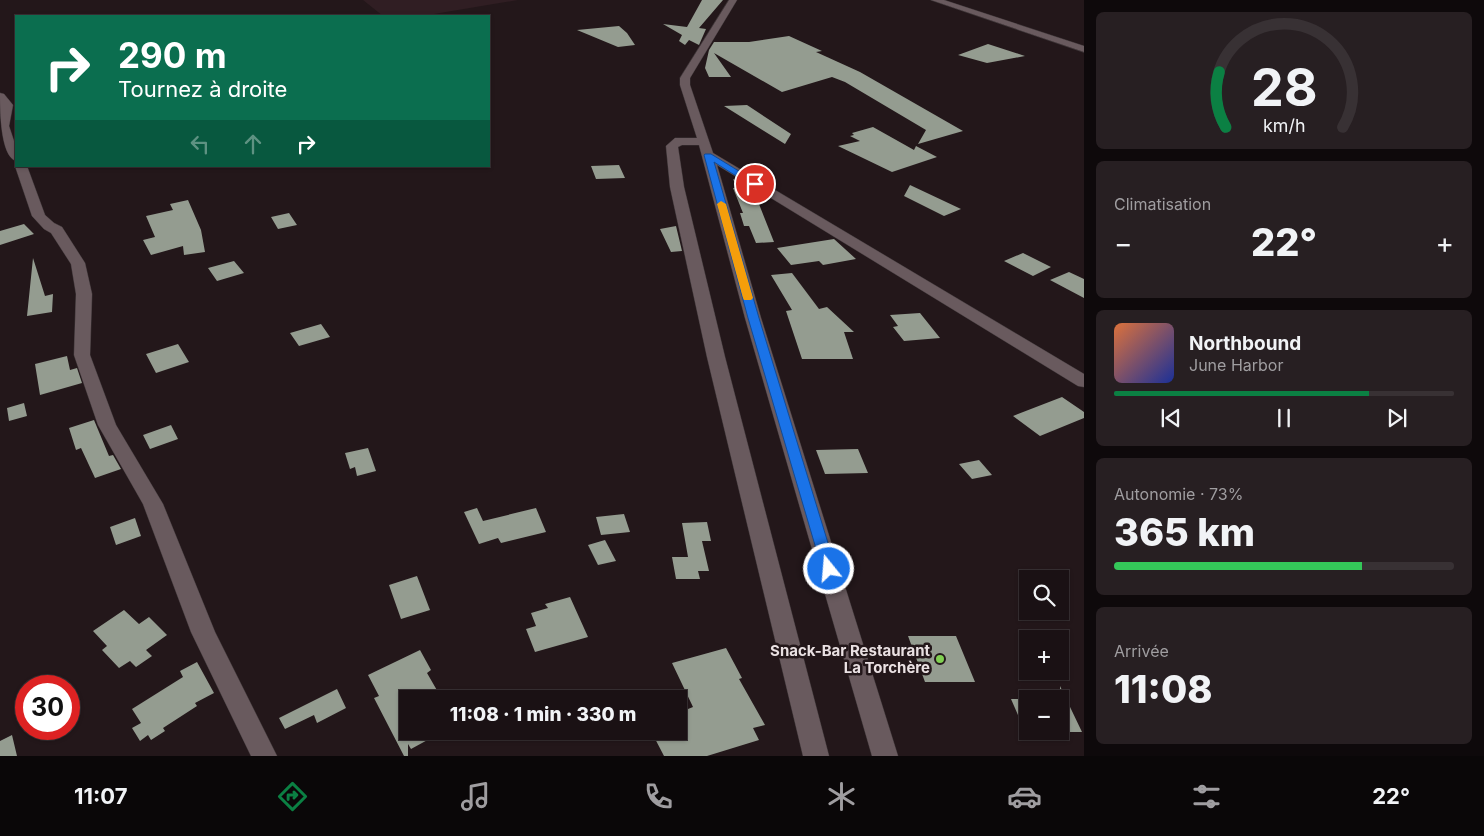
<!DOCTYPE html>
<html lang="fr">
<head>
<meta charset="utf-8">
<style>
  :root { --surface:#1a1114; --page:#271f22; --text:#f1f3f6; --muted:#9f9da0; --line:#383134; --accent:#0b8043 }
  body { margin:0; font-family:Inter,sans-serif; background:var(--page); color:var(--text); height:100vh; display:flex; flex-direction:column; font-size:19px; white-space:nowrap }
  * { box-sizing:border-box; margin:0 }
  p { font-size:16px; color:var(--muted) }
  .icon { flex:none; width:28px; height:28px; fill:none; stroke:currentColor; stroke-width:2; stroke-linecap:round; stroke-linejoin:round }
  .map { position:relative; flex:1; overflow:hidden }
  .sheet { display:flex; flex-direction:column; gap:12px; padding:12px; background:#0e090b; width:400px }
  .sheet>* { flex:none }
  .banner { position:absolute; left:15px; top:15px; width:475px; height:152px; border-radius:0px; box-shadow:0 1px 4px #0004,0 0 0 1px var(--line); background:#0b6e4f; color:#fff; overflow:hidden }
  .controls { position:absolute; left:1019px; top:570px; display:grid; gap:10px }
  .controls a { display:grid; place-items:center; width:50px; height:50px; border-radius:0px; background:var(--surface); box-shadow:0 1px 4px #0004,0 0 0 1px var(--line); font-size:25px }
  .speed { position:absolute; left:15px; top:675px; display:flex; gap:10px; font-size:25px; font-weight:700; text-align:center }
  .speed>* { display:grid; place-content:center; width:65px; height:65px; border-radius:50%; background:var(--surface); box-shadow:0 1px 4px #0004,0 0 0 1px var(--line); line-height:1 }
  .speed .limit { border:8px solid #d22; background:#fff; color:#111 }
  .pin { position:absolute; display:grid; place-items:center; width:42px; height:42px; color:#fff; margin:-21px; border:2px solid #fff; border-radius:50%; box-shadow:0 1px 5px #0007 }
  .me { position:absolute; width:55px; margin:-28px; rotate:343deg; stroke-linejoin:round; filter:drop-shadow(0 0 4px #0008) }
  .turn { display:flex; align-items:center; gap:18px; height:105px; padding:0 20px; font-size:22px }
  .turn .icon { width:65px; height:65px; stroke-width:2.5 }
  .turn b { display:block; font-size:35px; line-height:42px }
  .lanes { display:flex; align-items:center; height:48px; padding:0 20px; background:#0003; justify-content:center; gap:25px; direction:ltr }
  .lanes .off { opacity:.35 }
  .big { font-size:38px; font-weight:800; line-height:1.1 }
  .sheet .widget { flex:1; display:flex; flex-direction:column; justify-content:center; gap:8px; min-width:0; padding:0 18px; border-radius:8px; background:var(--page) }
  .sheet .dial { align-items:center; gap:0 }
  .dial svg { height:130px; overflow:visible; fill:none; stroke:var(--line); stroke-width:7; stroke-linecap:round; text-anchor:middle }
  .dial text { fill:var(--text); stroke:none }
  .song { display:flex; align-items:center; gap:15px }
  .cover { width:60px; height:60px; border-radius:8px; background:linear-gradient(135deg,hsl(20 70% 55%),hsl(230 70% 35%)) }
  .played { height:5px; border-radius:2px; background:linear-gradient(90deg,var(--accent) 75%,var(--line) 75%) }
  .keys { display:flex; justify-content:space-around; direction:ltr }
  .heat { display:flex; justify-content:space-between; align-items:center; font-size:28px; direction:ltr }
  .charge { height:8px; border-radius:4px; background:linear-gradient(90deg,#34c759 73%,var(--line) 0) }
  .trip { position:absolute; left:399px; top:690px; width:288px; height:50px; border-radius:0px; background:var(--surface); box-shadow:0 1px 4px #0004,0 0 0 1px var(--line); font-weight:800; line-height:50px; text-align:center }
  .dock { display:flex; height:80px; justify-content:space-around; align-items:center; background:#0a0708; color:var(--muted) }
  .dock .icon { width:35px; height:35px }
  .dock .on { color:var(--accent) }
  .dock b { font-size:22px; color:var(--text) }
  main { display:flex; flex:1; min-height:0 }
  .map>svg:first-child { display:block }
  .built { fill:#301e23 }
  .building { fill:#949c90 }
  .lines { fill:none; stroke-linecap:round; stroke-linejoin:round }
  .minor-casing { stroke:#3d3537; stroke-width:1 }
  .minor { fill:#695a5e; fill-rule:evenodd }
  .route { fill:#1a73e8; stroke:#114b97 }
  .slow { fill:#f59e0b }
  .poi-dot { fill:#80d052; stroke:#23171a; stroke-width:2 }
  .labels { text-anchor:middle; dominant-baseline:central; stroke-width:5; stroke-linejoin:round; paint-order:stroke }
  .near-poi-label { font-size:15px; font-weight:bold; fill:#eae1e3; stroke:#23171a; text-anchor:end }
</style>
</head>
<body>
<main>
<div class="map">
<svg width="1084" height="756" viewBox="0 0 1084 756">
  <rect width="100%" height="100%" fill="#23171a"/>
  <!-- built -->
  <path class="built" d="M363 0H518L422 16H383Z"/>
  <!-- building -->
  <path class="building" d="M702 0H723L699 28 706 29 699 45 689 40 685 45 679 41 682 35 663 24 687 27Z
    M619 26 627 33 635 45 618 47 577 30Z
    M789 36 822 51 816 52 860 72 963 131 918 144 926 130 845 82 832 77 782 92 714 53 731 77H709L705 68 709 50 714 42H749Z
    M988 44 1025 56 987 63 958 55Z
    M747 105 791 134 785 144 724 106Z
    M873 127 914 150 916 146 937 157 892 172 838 146 860 141 850 136 854 135 852 133Z
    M619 165 625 178 596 179 591 166Z
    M733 179 753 189 774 242 756 243 749 226H744L740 213H743L733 188H737Z
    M910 185 961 209 944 216 904 196Z
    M188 200 201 230 205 252 184 255 183 246 151 255 143 240 155 237 146 216 173 210 170 204Z
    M289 213 297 225 278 229 271 217Z
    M24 224 34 234 0 245V231Z
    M676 226 682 251 671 252 660 229Z
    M834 239 856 259 823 265 819 261 791 265 777 248Z
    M1023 253 1051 267 1033 276 1004 261Z
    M33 258 45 296 53 294 52 312 27 316Z
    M234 261 244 273 217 281 208 268Z
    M1069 272 1084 279V298L1050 280Z
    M792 273 819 309 827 307 854 332H844L853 359H802L786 311 792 310 771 275Z
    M920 313 940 338 904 341 893 327 898 326 890 315Z
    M321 324 330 337 299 346 290 333Z
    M178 344 189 362 156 373 146 354Z
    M67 356 70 370 77 368 82 383 40 395 35 364Z
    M1062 397 1084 412V418L1040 436 1013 416Z
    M24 403 27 416 9 421 7 408Z
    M94 420 109 456 113 455 121 469 95 478 81 448 76 450 69 428Z
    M171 425 178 439 150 449 143 435Z
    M368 448 376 471 357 476 355 467 350 469 345 453Z
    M858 449 868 473 825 474 816 450Z
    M979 460 992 475 972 479 959 464Z
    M477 508 483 521 536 508 546 532 501 543 498 538 479 544 464 512Z
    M624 514 630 532 601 535 596 517Z
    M135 518 141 536 116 545 110 527Z
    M707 522 711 541H702L709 571H698L700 579H676L672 557H688L682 523Z
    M605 540 616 561 598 565 588 545Z
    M417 576 430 610 401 619 389 585Z
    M570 597 588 637 535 652 526 629 536 626 531 613 548 608 545 604Z
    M124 610 139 624 149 617 167 635 146 650 152 656 136 667 130 661 119 668 102 650 107 646 93 631Z
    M908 636H956L975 682H925Z
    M726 648 742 678 739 679 765 725 753 728 759 740 707 756H664L651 731H678V713L693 707 672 663Z
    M420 650 431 670 427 673 442 699H408V731H444L411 749 408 744V756H404L374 698 379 696 368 675Z
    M197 662 214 693 195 703 197 706 163 728 165 731 151 740 148 735 140 741 132 728 141 723 132 709 183 677 180 671Z
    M1060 686 1082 732H1060Z
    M337 689 346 708 317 723 314 715 285 729 279 718Z
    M1011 699H1028V738Z
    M12 735 17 756H0V741Z"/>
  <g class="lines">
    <!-- minor casing -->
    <g class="minor-casing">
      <path id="minor" d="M729 0H737L690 78V85L713 153 1084 374V387L1078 386 717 165 761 318 898 756H872L745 318 699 145H682L678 147 684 187 725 357 829 756H803L707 357 670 187 666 146 675 138H697L680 85V78Z
        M931 0H944L1084 46V52Z
        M0 93 4 94 13 105 9 126 16 147V161C0 156 0 108 0 93Z
        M16 164V166H27L45 215 54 223 62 227 85 263 92 294 90 355 116 425 163 504 215 632 277 756H251L191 632 143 504 98 425 74 355 76 294 71 264 51 233 44 229 32 216 15 166Z"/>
    </g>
    <!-- minor -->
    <use href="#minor" class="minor"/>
  </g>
  <!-- route -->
  <path class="route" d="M705 154H711L760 184 752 186 714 162 759 318 836 569 834 573 829 575 824 573 822 569 748 318 704 155Z"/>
  <!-- slow -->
  <path class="slow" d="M721 201 726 204 753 298 751 300H744L743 298 717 204Z"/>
  <!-- markers -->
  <circle class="poi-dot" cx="940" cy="659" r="5"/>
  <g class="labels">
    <!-- near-poi labels -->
    <g class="near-poi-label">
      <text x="930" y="650">Snack-Bar Restaurant<tspan x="930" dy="17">La Torchère</tspan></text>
    </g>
  </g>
</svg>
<div class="controls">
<a><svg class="icon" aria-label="search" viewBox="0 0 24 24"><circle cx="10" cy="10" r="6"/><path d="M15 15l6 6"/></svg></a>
<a>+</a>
<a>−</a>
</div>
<div class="speed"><div class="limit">30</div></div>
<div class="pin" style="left:755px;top:184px;background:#d93025"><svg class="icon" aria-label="arrive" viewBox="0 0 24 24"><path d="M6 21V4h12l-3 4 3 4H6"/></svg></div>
<svg class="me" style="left:829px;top:569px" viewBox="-20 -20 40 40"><circle r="17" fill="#1a73e8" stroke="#fff" stroke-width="3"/><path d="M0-11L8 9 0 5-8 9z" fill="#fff"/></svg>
<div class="trip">11:08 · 1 min · 330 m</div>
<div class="banner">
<div class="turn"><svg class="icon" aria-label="right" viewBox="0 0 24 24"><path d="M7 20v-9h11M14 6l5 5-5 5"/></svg><div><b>290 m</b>Tournez à droite</div></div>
<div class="lanes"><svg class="icon off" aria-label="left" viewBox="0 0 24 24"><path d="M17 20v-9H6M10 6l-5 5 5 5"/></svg><svg class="icon off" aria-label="ahead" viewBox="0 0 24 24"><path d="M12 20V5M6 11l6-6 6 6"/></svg><svg class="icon" aria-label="right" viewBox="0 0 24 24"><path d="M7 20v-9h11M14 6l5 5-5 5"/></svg></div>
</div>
</div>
<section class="sheet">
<div class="widget dial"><svg viewBox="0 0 100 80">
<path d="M14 69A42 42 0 1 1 86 69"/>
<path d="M14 69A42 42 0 0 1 10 35" stroke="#0b8043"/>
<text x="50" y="56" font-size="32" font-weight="700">28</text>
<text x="50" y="72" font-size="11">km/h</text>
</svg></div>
<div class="widget"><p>Climatisation</p>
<div class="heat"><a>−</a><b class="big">22°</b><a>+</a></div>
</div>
<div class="widget">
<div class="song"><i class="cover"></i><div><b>Northbound</b><p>June Harbor</p></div></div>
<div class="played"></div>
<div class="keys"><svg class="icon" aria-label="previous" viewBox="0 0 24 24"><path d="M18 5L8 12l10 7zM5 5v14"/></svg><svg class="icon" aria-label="pause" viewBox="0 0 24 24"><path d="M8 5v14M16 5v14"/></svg><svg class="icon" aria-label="next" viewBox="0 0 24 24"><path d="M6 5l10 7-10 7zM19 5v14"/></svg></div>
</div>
<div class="widget"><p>Autonomie · 73%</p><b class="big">365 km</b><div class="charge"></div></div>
<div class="widget"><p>Arrivée</p><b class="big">11:08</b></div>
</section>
</main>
<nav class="dock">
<b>11:07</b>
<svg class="icon on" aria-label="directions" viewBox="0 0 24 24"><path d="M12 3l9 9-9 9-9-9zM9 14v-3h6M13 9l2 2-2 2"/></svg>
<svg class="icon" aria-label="music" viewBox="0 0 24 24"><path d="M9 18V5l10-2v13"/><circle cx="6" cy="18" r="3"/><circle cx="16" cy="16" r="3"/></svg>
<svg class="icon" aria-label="phone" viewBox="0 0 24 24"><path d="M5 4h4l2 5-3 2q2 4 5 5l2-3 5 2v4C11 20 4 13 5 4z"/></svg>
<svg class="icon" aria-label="climate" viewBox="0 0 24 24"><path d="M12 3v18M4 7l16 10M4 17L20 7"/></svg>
<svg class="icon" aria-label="car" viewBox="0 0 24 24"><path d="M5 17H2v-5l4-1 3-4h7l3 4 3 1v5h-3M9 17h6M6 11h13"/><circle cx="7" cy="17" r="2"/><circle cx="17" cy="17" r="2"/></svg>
<svg class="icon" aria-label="filters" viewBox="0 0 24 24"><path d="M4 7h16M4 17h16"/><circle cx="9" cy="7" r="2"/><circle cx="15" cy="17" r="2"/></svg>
<b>22°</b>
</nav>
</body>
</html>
